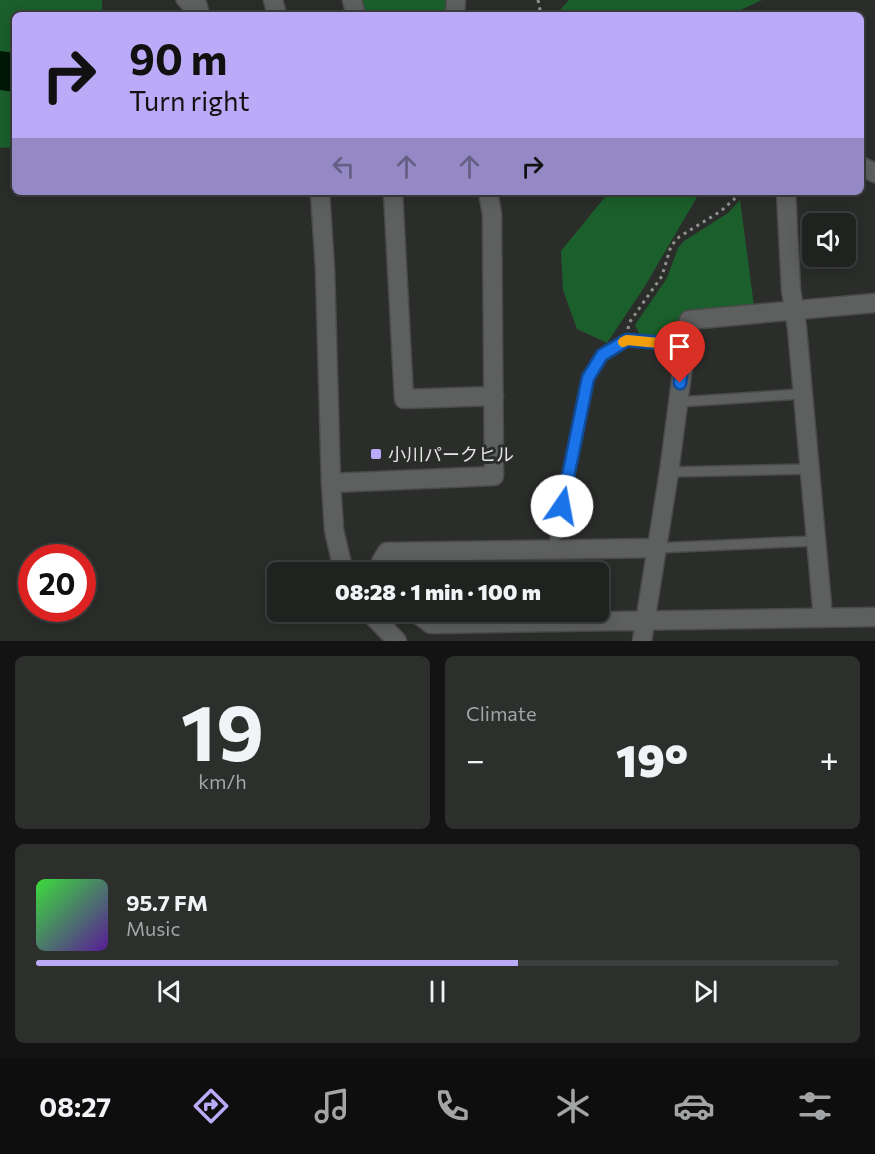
<!DOCTYPE html>
<html lang="en">
<head>
<meta charset="utf-8">
<style>
  :root { --surface:#202220; --page:#2d2f2d; --text:#f1f3f6; --muted:#a2a4a5; --line:#3d3f3e; --accent:#baaaf7 }
  body { margin:0; font-family:Commissioner,"Noto Sans JP",sans-serif; background:var(--page); color:var(--text); height:100vh; display:flex; flex-direction:column; font-size:22px; white-space:nowrap }
  * { box-sizing:border-box; margin:0 }
  p { font-size:20px; color:var(--muted) }
  .icon { flex:none; width:33px; height:33px; fill:none; stroke:currentColor; stroke-width:2; stroke-linecap:round; stroke-linejoin:round }
  .map { position:relative; height:641px; overflow:hidden }
  .sheet { display:flex; flex-direction:column; gap:15px; padding:15px; background:#121312; flex:1 }
  .sheet>* { flex:none }
  .hud { position:absolute; left:12px; top:12px; width:852px; height:183px; border-radius:9px; box-shadow:0 3px 15px #0003,0 0 0 2px var(--line); background:#baaaf7; color:#111; overflow:hidden }
  .controls { position:absolute; left:802px; top:213px; display:grid; gap:12px }
  .controls a { display:grid; place-items:center; width:54px; height:54px; border-radius:9px; background:var(--surface); box-shadow:0 3px 15px #0003,0 0 0 2px var(--line); font-size:30px }
  .speed { position:absolute; left:18px; top:544px; display:flex; gap:12px; font-size:30px; font-weight:700; text-align:center }
  .speed>* { display:grid; place-content:center; width:78px; height:78px; border-radius:50%; background:var(--surface); box-shadow:0 3px 15px #0003,0 0 0 2px var(--line); line-height:1 }
  .speed .limit { border:9px solid #d22; background:#fff; color:#111 }
  .pin { position:absolute; display:grid; place-items:center; width:51px; height:51px; color:#fff; margin:-62px -26px; border-radius:50% 50% 50% 0; rotate:-45deg; box-shadow:0 0 6px #0007 }
  .pin .icon { rotate:45deg }
  .me { position:absolute; width:66px; margin:-33px; rotate:12deg; stroke-linejoin:round; filter:drop-shadow(0 0 4px #0008) }
  .turn { display:flex; align-items:center; gap:21px; height:126px; padding:0 18px; font-size:27px }
  .turn .icon { width:78px; height:78px; stroke-width:2.5 }
  .turn b { display:block; font-size:42px; line-height:51px }
  .lanes { display:flex; align-items:center; height:57px; padding:0 18px; background:#0003; justify-content:center; gap:30px; direction:ltr }
  .lanes .off { opacity:.35 }
  .big { font-size:45px; font-weight:800; line-height:1.1 }
  .sheet .card { flex:1; display:flex; flex-direction:column; justify-content:center; gap:9px; min-width:0; padding:0 21px; border-radius:9px; background:var(--page) }
  .sheet .dial { align-items:center; gap:0 }
  .dial b { font-size:78px; line-height:1 }
  .song { display:flex; align-items:center; gap:18px }
  .cover { width:72px; height:72px; border-radius:9px; background:linear-gradient(135deg,hsl(120 70% 55%),hsl(270 70% 35%)) }
  .played { height:6px; border-radius:3px; background:linear-gradient(90deg,var(--accent) 60%,var(--line) 60%) }
  .keys { display:flex; justify-content:space-around; direction:ltr }
  .heat { display:flex; justify-content:space-between; align-items:center; font-size:33px; direction:ltr }
  .sheet .tiles { flex:1; display:grid; gap:15px; grid-template-columns:1fr 1fr }
  .card:last-child { grid-column:span 2 }
  .trip { position:absolute; left:267px; top:562px; width:342px; height:60px; border-radius:9px; background:var(--surface); box-shadow:0 3px 15px #0003,0 0 0 2px var(--line); font-weight:800; line-height:60px; text-align:center }
  .dock { display:flex; height:96px; justify-content:space-around; align-items:center; background:#0d0e0d; color:var(--muted) }
  .dock .icon { width:42px; height:42px }
  .dock .current { color:var(--accent) }
  .dock b { font-size:27px; color:var(--text) }
  .map>svg:first-child { display:block }
  .green { fill:#1b5f2c }
  .water { fill:#011805 }
  .lines { fill:none; stroke-linecap:round; stroke-linejoin:round }
  .lane-casing { stroke:#4a4b4a; stroke-width:12 }
  .street-casing { stroke:#4a4b4a; stroke-width:21 }
  .secondary-casing { stroke:#4a4b4a; stroke-width:21 }
  .path { stroke:#919291; stroke-width:3; stroke-dasharray:3 4.5; stroke-linecap:butt }
  .lane { stroke:#5d605e; stroke-width:9 }
  .street { stroke:#5d605e; stroke-width:18 }
  .secondary { stroke:#5d605e; stroke-width:18 }
  .route-casing { stroke:#114b97; stroke-width:15 }
  .route { stroke:#1a73e8; stroke-width:10 }
  .slow { stroke:#f59e0b; stroke-width:10 }
  .poi-dot { fill:#baaaf7; stroke:#2b2d2b; stroke-width:2 }
  .labels { text-anchor:middle; dominant-baseline:central; stroke-width:6; stroke-linejoin:round; paint-order:stroke }
  .poi-label { font-size:18px; fill:#e5e6e5; stroke:#2b2d2b; text-anchor:start }
</style>
</head>
<body>
<div class="map">
<svg width="875" height="641" viewBox="0 0 875 641">
  <rect width="100%" height="100%" fill="#2b2d2b"/>
  <!-- green -->
  <path class="green" d="M0 0H102V15H15V147L0 148Z
    M358 0H447V15H364Z
    M569 0H762L730 15H559V11Z
    M609 192H700L645 286 607 343 577 329 563 290 561 251Z
    M740 200 754 306 681 324 671 335 660 340 641 337 635 325 667 278 678 248 684 241 728 213Z"/>
  <!-- water -->
  <path class="water" d="M0 51 15 53V92L0 90Z"/>
  <g class="lines">
    <!-- lane casing -->
    <g class="lane-casing">
      <path id="lane" d="M181 0 194 15
        M678 402 801 394
        M669 472 810 469
        M656 548 815 541
        M553 549 588 378 602 355 627 340 685 346"/>
    </g>
    <!-- street casing -->
    <g class="street-casing">
      <path id="street" d="M196 0 200 15
        M352 0 356 15
        M455 15 456 0
        M861 166 875 173
        M393 192 404 399 494 396
        M786 192 791 290 797 328 823 617
        M331 483 494 476 492 214 488 192
        M385 573 381 562 387 552 656 548
        M415 612 431 624 875 617
        M642 641 669 472 689 320 875 303"/>
    </g>
    <!-- secondary casing -->
    <g class="secondary-casing">
      <path id="secondary" d="M273 0 277 15
        M320 192 325 269 331 483 334 530 344 573
        M369 612 397 641"/>
    </g>
    <!-- path -->
    <path class="path" d="M538 0 541 15
      M628 329 629 323 662 276 671 246 679 237 721 211 742 192"/>
    <!-- lane -->
    <use href="#lane" class="lane"/>
    <!-- street -->
    <use href="#street" class="street"/>
    <!-- secondary -->
    <use href="#secondary" class="secondary"/>
  </g>
  <g class="lines">
    <!-- route casing -->
    <g class="route-casing">
      <path id="route" d="M562 506 588 378 602 355 627 340 685 345 680 383"/>
    </g>
    <!-- route -->
    <use href="#route" class="route"/>
    <!-- slow -->
    <path class="slow" d="M623 342 627 340 679 345"/>
  </g>
  <!-- markers -->
  <rect class="poi-dot" x="370" y="448" width="12" height="12" rx="3"/>
  <g class="labels">
    <!-- poi labels -->
    <g class="poi-label">
      <text x="388" y="454">小川パークヒル</text>
    </g>
  </g>
</svg>
<div class="controls">
<a><svg class="icon" aria-label="sound" viewBox="0 0 24 24"><path d="M4 9h4l5-4v14l-5-4H4zM17 9q2 3 0 6"/></svg></a>
</div>
<div class="speed"><div class="limit">20</div></div>
<div class="pin" style="left:680px;top:383px;background:#d93025"><svg class="icon" aria-label="arrive" viewBox="0 0 24 24"><path d="M6 21V4h12l-3 4 3 4H6"/></svg></div>
<svg class="me" style="left:562px;top:506px" viewBox="-20 -20 40 40"><circle r="19" fill="#fff"/><path d="M0-13L10 11 0 6-10 11z" fill="#1a73e8"/></svg>
<div class="trip">08:28 · 1 min · 100 m</div>
<div class="hud">
<div class="turn"><svg class="icon" aria-label="right" viewBox="0 0 24 24"><path d="M7 20v-9h11M14 6l5 5-5 5"/></svg><div><b>90 m</b>Turn right</div></div>
<div class="lanes"><svg class="icon off" aria-label="left" viewBox="0 0 24 24"><path d="M17 20v-9H6M10 6l-5 5 5 5"/></svg><svg class="icon off" aria-label="ahead" viewBox="0 0 24 24"><path d="M12 20V5M6 11l6-6 6 6"/></svg><svg class="icon off" aria-label="ahead" viewBox="0 0 24 24"><path d="M12 20V5M6 11l6-6 6 6"/></svg><svg class="icon" aria-label="right" viewBox="0 0 24 24"><path d="M7 20v-9h11M14 6l5 5-5 5"/></svg></div>
</div>
</div>
<section class="sheet">
<div class="tiles">
<div class="card dial"><b>19</b><p>km/h</p></div>
<div class="card"><p>Climate</p>
<div class="heat"><a>−</a><b class="big">19°</b><a>+</a></div>
</div>
<div class="card">
<div class="song"><i class="cover"></i><div><b>95.7 FM</b><p>Music</p></div></div>
<div class="played"></div>
<div class="keys"><svg class="icon" aria-label="previous" viewBox="0 0 24 24"><path d="M18 5L8 12l10 7zM5 5v14"/></svg><svg class="icon" aria-label="pause" viewBox="0 0 24 24"><path d="M8 5v14M16 5v14"/></svg><svg class="icon" aria-label="next" viewBox="0 0 24 24"><path d="M6 5l10 7-10 7zM19 5v14"/></svg></div>
</div>
</div>
</section>
<nav class="dock">
<b>08:27</b>
<svg class="icon current" aria-label="directions" viewBox="0 0 24 24"><path d="M12 3l9 9-9 9-9-9zM9 14v-3h6M13 9l2 2-2 2"/></svg>
<svg class="icon" aria-label="music" viewBox="0 0 24 24"><path d="M9 18V5l10-2v13"/><circle cx="6" cy="18" r="3"/><circle cx="16" cy="16" r="3"/></svg>
<svg class="icon" aria-label="phone" viewBox="0 0 24 24"><path d="M5 4h4l2 5-3 2q2 4 5 5l2-3 5 2v4C11 20 4 13 5 4z"/></svg>
<svg class="icon" aria-label="climate" viewBox="0 0 24 24"><path d="M12 3v18M4 7l16 10M4 17L20 7"/></svg>
<svg class="icon" aria-label="car" viewBox="0 0 24 24"><path d="M5 17H2v-5l4-1 3-4h7l3 4 3 1v5h-3M9 17h6M6 11h13"/><circle cx="7" cy="17" r="2"/><circle cx="17" cy="17" r="2"/></svg>
<svg class="icon" aria-label="filters" viewBox="0 0 24 24"><path d="M4 7h16M4 17h16"/><circle cx="9" cy="7" r="2"/><circle cx="15" cy="17" r="2"/></svg>
</nav>
</body>
</html>
